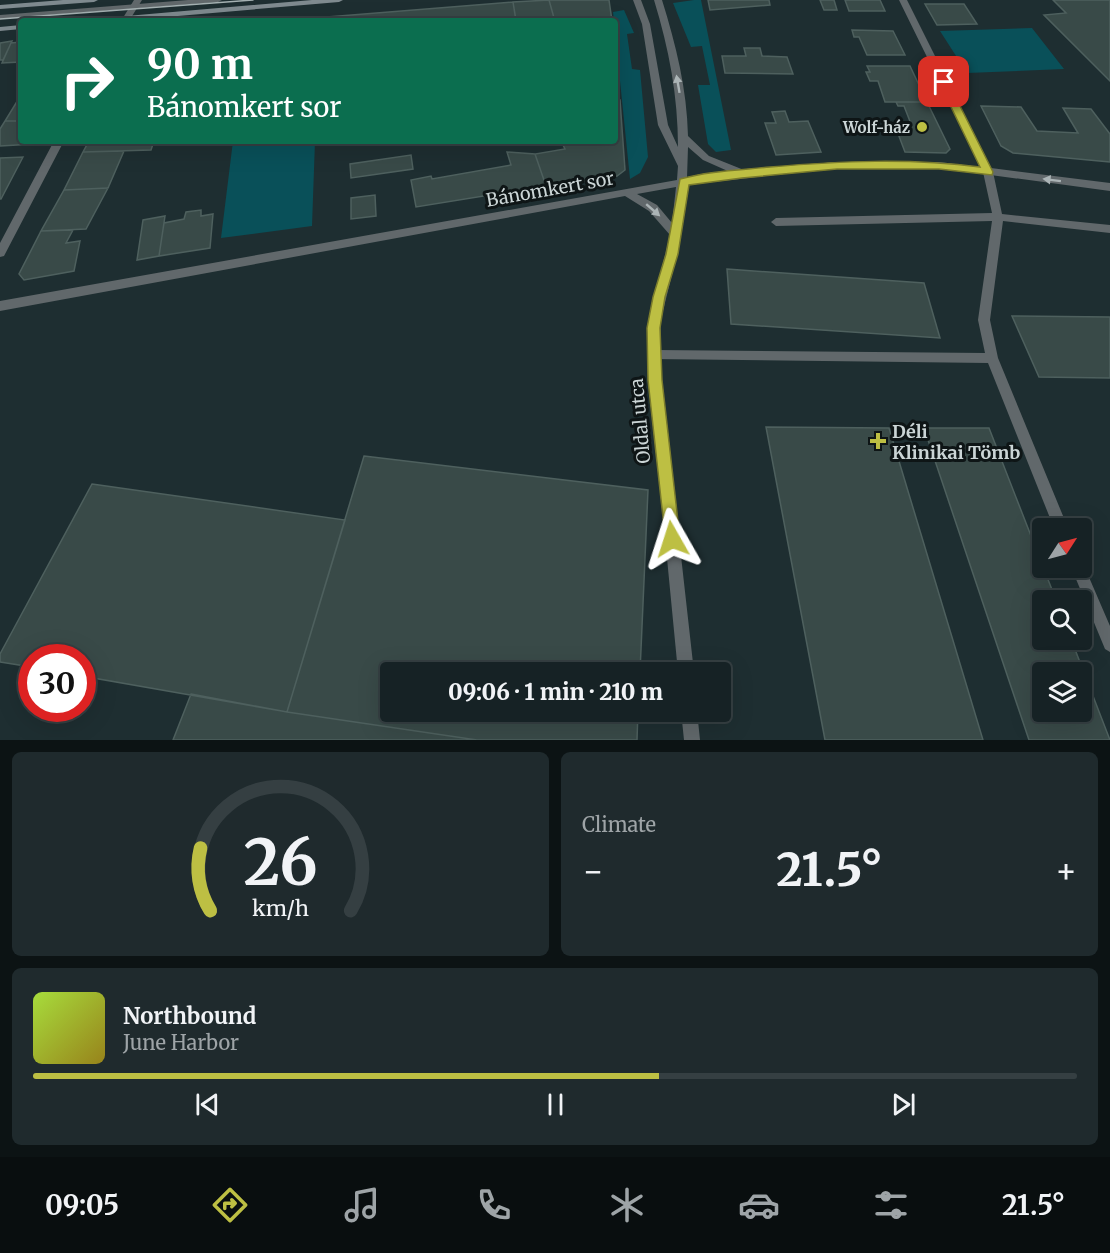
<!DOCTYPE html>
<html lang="en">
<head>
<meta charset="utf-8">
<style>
  :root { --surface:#162225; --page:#1f2a2d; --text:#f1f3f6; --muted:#9ea4a7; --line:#353f42; --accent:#bdbf43 }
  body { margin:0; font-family:Merriweather,serif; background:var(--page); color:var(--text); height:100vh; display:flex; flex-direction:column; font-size:22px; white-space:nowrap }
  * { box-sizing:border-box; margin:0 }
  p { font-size:20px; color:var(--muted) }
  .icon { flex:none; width:33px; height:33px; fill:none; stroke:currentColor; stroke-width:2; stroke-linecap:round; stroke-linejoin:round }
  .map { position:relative; height:740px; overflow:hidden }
  .drawer { display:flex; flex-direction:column; gap:12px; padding:12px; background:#0c1314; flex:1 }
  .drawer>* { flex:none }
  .banner { position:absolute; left:18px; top:18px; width:600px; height:126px; border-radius:6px; box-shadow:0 6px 24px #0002,0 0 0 2px var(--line); background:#0b6e4f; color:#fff; overflow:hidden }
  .needle { width:39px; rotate:54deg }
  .tools { position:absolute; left:1032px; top:518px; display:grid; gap:12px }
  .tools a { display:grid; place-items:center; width:60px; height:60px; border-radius:6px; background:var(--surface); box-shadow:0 6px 24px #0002,0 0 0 2px var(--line); font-size:30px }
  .speed { position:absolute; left:18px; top:644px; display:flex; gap:12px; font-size:30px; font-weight:700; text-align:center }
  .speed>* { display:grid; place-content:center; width:78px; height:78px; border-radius:50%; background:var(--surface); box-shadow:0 6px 24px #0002,0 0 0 2px var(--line); line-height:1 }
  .speed .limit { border:9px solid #d22; background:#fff; color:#111 }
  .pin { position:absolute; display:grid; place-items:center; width:51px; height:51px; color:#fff; margin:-26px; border-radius:12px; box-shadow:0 3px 9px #0006 }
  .me { position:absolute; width:66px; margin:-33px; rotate:354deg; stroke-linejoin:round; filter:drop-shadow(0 0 4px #0008) }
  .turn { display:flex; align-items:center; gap:21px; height:126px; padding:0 30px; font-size:27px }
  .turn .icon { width:78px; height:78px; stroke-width:2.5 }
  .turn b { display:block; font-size:42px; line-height:51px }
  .big { font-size:45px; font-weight:800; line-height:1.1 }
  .drawer .tile { flex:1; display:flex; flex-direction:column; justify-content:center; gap:9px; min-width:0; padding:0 21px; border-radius:9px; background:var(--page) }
  .drawer .dial { align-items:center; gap:0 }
  .dial svg { height:156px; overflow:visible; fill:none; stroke:var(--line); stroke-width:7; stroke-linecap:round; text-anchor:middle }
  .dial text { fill:var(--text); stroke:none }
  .song { display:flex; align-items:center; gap:18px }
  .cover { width:72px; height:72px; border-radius:9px; background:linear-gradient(135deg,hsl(80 70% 55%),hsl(50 70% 35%)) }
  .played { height:6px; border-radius:3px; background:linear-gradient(90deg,var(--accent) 60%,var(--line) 60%) }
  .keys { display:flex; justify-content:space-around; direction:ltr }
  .heat { display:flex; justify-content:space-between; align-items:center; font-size:33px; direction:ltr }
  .drawer .tiles { flex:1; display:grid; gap:12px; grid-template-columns:1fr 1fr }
  .tile:last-child { grid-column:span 2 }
  .trip { position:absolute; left:380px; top:662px; width:351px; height:60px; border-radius:6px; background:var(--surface); box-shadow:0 6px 24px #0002,0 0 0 2px var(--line); font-weight:800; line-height:60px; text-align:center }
  .dock { display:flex; height:96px; justify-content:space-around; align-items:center; background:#090e0f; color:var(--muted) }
  .dock .icon { width:42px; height:42px }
  .dock .on { color:var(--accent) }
  .dock b { font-size:27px; color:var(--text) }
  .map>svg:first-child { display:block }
  .green { fill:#095059 }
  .building { fill:#394a48; stroke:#4e605e; stroke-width:1.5; fill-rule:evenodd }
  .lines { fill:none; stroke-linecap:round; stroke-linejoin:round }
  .lane { fill:#61686b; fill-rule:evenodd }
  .street { fill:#61686b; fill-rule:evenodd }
  .secondary { fill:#7f8a8f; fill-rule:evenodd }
  .tram { stroke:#a5b1b2; stroke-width:1.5 }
  .oneway { fill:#abb4b6 }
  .route { fill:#bdbf43; stroke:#7b7c2c; stroke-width:1.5 }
  .poi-dot { fill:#bdbf43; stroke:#0e1516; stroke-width:2 }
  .labels { text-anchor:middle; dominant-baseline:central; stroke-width:6; stroke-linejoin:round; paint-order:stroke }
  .far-poi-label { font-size:15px; font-weight:bold; fill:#cbd5d6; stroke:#0e1516; text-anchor:end }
  .street-label { font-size:18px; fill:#cbd5d6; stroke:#0e1516 }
  .poi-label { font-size:18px; font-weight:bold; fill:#cbd5d6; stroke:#0e1516; text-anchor:start }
</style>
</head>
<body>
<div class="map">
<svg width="1110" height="740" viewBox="0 0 1110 740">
  <rect width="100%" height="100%" fill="#1e2e31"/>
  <!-- green -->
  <path class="green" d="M694 0H701L731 150 716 152 708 144 698 85H710L702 46 691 47 673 3Z
    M624 10 634 33 627 34 632 69 640 70 648 157 640 173 630 179 613 12Z
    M1032 28 1064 69 967 73 940 31Z
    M233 141H315L312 226 221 238Z"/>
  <!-- building -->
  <path class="building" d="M549 0H609L612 21H572V17L554 18Z
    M549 0 554 18 547 19 548 21H516L513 2Z
    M708 0H769L770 5 710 10Z
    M820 0H834L837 10H824Z
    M845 0H880L885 11H849Z
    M1053 0H1110V81L1044 15 1066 13Z
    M513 2 516 20 509 21H277Z
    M925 4H964L977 24 937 25Z
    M852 30 893 31 905 55H867L859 37H854Z
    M12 41 3 60H0V43Z
    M21 42V62L2 63 11 43Z
    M744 48H760L762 56 787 57 793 74 725 73 722 56H746Z
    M867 66H910L927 102H885L878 81H870L866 72H870Z
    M21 95V121H5Z
    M615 100H620L625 170 617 176 610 178 546 186 535 154 565 149 563 145 570 141H615Z
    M896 102H927L950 149 946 153 905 152 897 131H907L904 124H911L904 106H898Z
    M981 106 1021 107 1037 131 1078 133 1063 108 1091 109 1110 134V162L1013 153 1001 146Z
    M785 111 789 122 808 121 821 152 776 155 765 123H776L772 112Z
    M5 121H21V141H35L34 144 0 146V129Z
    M89 141H154L151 150 83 152Z
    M124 151 108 188 64 190 83 152Z
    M507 152 535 154 546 186 416 207 411 180 431 176 432 179 511 165Z
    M411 155 413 169 351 178 350 164Z
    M23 157 1 199H0V158Z
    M108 188 86 229 41 231 64 190Z
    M375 195 376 216 351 219V198Z
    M201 210V216L213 214 210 248 159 256 164 223 184 219 186 212Z
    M165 216 159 256 137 260 143 220Z
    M73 230 66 243 80 241 74 271 24 280 19 274 41 231Z
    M727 269 924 283 940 338 731 324Z
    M1012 316 1110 317V378L1039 377Z
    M766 427 889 428 983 740H825Z
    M924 428H989L1056 600H1042V639H1071L1110 740H1029ZM1042 672H1082V711H1042Z
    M364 456 648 490 640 672H390V711H638L637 740H477L287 712Z
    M92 484 345 520 287 712 82 676V657H32V667L0 662V654Z
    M191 694 287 712 477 740H173Z"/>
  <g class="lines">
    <!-- lane -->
    <path class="lane" d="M188 0H222L218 2 0 19V15Z
      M988 169 993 172 1002 214 1110 225V233L1003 221 990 320 998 358 1068 528H1054L988 363 651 359 649 355 651 351 655 350 985 353 978 320 992 221 776 226 771 222 776 218 992 213 983 172Z
      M1082 561 1110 626V652L1105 649 1071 567H1082Z"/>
    <!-- street -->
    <path class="street" d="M134 0H142L129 21H121Z
      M633 0H641L650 24 668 125 678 147C678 96 669 49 654 0H662C676 45 687 89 688 136L709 156 744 170 837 162H939L981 167 899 0H907L991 168 1110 183V191L939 168H837L687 185 678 250 661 319 660 345 663 395 694 672H678L648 362 649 319 670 235 649 211 625 196 0 311V301L677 180 678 166 658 125 642 24ZM688 147 703 160 730 172 687 178ZM676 187 672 223 657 205 637 194Z
      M54 141H64L4 256 0 257V243Z
      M681 711H697L700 740H684Z"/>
    <!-- secondary -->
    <path class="secondary" d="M63 0H98L94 2 0 9V5Z
      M312 0H343L339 2 120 21H88L92 19Z
      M21 25V29L0 31V27Z"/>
    <!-- tram -->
    <path class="tram" d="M0 19 253 0"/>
  </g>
  <!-- one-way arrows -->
  <defs><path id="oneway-solid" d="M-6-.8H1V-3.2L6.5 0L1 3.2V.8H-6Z" transform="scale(1.5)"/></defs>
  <g class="oneway">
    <use href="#oneway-solid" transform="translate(678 84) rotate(-100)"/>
    <use href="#oneway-solid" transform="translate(1052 180) rotate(-173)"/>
    <use href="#oneway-solid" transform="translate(653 210) rotate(41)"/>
  </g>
  <!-- route -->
  <path class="route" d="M944 79 948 82 993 172 992 175 939 169H837L742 178 689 185 678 254 665 297 660 328 662 380 680 539 678 545 672 547 666 545 648 380 647 328 653 297 666 254 680 179C708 171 741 170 770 167 840 161 910 158 980 167L939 82Z"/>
  <!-- markers -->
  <g class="poi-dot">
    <circle cx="922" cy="127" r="6"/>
    <path d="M875 432h6v6h6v6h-6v6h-6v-6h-6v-6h6z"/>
  </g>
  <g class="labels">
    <!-- far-poi labels -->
    <g class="far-poi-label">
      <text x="910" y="127">Wolf-ház</text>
    </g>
    <!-- street labels -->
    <g class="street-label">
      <text transform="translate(550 189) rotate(-10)">Bánomkert sor</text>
      <text transform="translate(640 421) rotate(-95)">Oldal utca</text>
    </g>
    <!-- poi labels -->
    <g class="poi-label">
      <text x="892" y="431">Déli<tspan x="892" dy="21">Klinikai Tömb</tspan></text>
    </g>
  </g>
</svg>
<div class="tools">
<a><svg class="needle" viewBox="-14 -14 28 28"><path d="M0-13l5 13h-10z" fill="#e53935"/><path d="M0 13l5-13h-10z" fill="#9ea4a7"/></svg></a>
<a><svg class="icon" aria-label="search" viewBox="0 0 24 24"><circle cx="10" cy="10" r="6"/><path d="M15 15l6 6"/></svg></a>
<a><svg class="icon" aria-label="layers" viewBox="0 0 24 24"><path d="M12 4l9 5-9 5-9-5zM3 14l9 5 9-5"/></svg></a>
</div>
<div class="speed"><div class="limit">30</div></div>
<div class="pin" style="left:944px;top:82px;background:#d93025"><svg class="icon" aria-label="arrive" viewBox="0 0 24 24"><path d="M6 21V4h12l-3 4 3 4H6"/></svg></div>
<svg class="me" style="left:672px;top:539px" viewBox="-20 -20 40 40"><path d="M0-17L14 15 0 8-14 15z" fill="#bdbf43" stroke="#fff" stroke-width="4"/></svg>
<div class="trip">09:06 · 1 min · 210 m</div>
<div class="banner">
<div class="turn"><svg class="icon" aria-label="right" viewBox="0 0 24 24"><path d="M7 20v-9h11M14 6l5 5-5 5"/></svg><div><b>90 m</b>Bánomkert sor</div></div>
</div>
</div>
<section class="drawer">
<div class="tiles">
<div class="tile dial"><svg viewBox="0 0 100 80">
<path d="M14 69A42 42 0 1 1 86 69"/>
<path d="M14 69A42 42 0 0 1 9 37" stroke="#bdbf43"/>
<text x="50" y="56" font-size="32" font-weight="700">26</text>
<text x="50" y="72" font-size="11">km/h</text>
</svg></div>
<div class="tile"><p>Climate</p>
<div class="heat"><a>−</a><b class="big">21.5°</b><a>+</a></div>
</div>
<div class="tile">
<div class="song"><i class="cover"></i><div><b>Northbound</b><p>June Harbor</p></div></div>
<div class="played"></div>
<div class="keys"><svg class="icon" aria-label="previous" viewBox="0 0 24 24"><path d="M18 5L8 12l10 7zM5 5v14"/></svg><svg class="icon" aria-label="pause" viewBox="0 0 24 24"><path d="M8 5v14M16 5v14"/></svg><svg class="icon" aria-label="next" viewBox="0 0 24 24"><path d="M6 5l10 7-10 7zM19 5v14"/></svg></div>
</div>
</div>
</section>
<nav class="dock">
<b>09:05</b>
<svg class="icon on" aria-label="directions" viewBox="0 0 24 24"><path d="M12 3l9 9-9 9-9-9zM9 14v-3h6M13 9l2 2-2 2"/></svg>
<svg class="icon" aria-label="music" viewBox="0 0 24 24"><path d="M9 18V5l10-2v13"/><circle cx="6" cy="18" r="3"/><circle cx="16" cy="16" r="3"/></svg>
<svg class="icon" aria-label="phone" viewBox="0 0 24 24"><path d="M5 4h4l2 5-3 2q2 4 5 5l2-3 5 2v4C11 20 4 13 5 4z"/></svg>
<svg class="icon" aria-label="climate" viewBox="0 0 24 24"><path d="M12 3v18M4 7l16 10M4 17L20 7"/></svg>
<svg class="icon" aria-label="car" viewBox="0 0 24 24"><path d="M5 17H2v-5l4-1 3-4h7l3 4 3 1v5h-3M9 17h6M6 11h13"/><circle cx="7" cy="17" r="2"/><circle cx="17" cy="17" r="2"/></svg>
<svg class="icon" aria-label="filters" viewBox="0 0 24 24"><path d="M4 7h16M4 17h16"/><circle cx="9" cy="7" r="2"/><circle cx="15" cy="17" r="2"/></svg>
<b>21.5°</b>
</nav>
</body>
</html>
